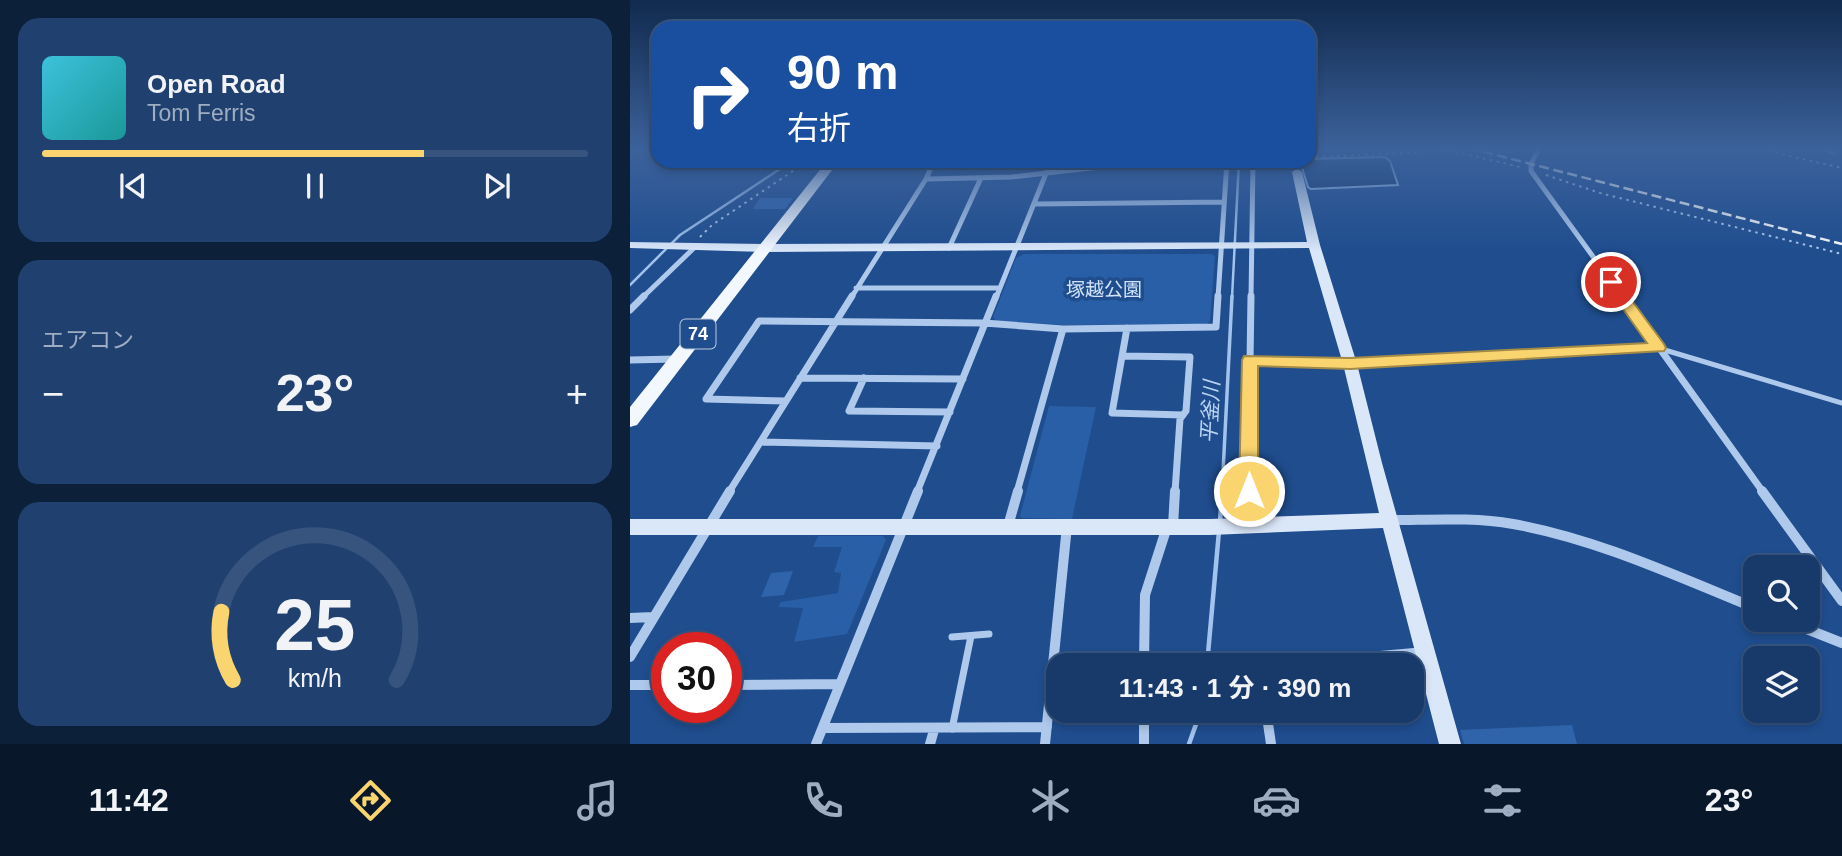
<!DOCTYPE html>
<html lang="ja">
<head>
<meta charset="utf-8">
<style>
  :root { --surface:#173a6a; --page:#204170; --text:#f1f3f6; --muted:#9eadc1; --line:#36547e; --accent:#fad46e }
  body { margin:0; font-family:Arial,"Noto Sans JP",sans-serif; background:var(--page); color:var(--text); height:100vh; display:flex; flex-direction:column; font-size:26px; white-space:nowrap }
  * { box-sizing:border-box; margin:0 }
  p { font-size:23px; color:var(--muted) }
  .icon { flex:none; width:38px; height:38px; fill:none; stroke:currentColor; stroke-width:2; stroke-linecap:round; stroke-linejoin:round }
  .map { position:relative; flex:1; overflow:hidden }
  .sheet { display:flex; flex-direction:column; gap:18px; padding:18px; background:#0d203a; width:630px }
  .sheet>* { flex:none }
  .banner { position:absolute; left:21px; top:21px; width:665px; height:147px; border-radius:21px; box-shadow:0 4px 10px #0003,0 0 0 2px var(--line); background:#1a4fa0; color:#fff; overflow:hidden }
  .controls { position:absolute; left:1113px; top:555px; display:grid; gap:14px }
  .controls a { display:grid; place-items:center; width:77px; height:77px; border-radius:14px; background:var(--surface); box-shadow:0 4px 10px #0003,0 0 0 2px var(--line); font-size:35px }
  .speed { position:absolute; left:21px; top:632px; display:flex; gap:14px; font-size:35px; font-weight:700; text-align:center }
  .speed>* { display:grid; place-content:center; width:91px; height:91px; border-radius:50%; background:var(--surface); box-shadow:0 4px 10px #0003,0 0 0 2px var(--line); line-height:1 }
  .speed .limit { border:10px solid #d22; background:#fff; color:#111 }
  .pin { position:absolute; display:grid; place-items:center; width:60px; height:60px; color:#fff; margin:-30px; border:4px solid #fff; border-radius:50%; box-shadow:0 2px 7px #0007 }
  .me { position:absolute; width:77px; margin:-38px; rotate:0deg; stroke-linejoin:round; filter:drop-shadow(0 0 5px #0008) }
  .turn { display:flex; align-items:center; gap:24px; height:147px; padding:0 21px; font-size:32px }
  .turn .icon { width:91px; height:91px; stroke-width:2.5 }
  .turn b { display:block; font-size:49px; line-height:60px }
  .big { font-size:52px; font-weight:700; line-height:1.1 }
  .sheet .card { flex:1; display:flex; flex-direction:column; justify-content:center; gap:10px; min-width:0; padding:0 24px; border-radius:21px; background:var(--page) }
  .sheet .dial { align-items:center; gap:0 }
  .dial svg { height:182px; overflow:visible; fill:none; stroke:var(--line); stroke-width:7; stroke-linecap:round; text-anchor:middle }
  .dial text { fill:var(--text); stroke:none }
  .song { display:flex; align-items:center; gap:21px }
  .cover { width:84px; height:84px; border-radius:10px; background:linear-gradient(135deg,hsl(190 70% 55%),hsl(180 70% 35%)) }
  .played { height:7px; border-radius:4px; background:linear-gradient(90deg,var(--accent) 70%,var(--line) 70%) }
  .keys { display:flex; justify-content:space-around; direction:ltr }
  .heat { display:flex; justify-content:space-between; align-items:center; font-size:38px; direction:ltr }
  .trip { position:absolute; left:416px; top:653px; width:378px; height:70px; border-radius:21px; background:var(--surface); box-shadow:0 4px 10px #0003,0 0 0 2px var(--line); font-weight:700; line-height:70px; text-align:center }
  .dock { display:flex; height:112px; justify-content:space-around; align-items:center; background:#09172a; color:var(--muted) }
  .dock .icon { width:49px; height:49px }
  .dock .active { color:var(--accent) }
  .dock b { font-size:32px; color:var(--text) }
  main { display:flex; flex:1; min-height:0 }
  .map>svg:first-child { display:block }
  .green { fill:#295fa6 }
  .water { fill:#15396d; stroke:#a1c3ee; stroke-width:2 }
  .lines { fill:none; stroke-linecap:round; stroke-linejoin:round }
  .stream-far2 { stroke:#a1c3ee; stroke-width:2.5 }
  .stream-far1 { stroke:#a1c3ee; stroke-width:3.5 }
  .stream { stroke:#a1c3ee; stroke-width:4.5 }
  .building { fill:#2f64ab }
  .path { stroke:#aec9ec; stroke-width:2; stroke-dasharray:2.5 4.5; stroke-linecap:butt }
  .lane-far1 { stroke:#aec9ec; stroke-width:5 }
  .lane { stroke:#aec9ec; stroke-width:7 }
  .street-far2 { stroke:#aec9ec; stroke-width:5 }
  .street-far1 { stroke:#aec9ec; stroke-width:7 }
  .street { stroke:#aec9ec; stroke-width:10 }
  .secondary { fill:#dae7f9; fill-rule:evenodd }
  .primary { fill:#f3f8ff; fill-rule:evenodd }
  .rail { stroke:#fff; stroke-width:2.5; stroke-dasharray:10 4.5; stroke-linecap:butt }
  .route { fill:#fad46e; stroke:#a28a48; stroke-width:2 }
  .labels { text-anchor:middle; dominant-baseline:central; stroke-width:7; stroke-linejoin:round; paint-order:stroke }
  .shield { fill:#1f4d8e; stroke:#bccadd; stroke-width:2 }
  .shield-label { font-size:18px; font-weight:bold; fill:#fff }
  .park-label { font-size:19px; fill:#d3e3f9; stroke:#1f4d8e }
  .water-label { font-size:21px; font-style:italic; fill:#bad3f3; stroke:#1f4d8e }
</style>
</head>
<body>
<main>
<section class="sheet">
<div class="card">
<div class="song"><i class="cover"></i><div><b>Open Road</b><p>Tom Ferris</p></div></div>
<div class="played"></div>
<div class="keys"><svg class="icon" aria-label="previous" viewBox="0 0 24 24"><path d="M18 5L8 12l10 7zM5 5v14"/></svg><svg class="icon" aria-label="pause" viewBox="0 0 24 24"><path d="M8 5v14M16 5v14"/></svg><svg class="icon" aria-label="next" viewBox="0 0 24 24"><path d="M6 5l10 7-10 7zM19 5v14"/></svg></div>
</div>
<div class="card"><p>エアコン</p>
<div class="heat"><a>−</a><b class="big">23°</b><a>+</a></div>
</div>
<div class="card dial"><svg viewBox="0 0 100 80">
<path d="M14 69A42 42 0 1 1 86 69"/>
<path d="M14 69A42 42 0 0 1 9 39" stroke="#fad46e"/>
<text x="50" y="56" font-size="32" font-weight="700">25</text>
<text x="50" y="72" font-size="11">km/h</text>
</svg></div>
</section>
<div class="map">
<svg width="1212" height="744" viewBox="0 0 1212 744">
  <rect width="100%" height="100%" fill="#1f4d8e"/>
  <!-- green -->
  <path class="green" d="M394 254H581L585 256 580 321 577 324 436 325 366 321 363 317 386 258Z
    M419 406 466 407 442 519 392 518 390 516Z
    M188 536H253L256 540 217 634 164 642 173 608 148 607 151 602 208 593 211 573 204 572 212 547H183Z"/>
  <!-- water -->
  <path class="water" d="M755 157 760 161 768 185 681 189 678 187 671 164 679 159Z"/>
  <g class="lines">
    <!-- stream-far2 -->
    <path class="stream-far2" d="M1192 148 1205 154
      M0 285 50 235 162 161
      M602 298 609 161"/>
    <!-- stream-far1 -->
    <path class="stream-far1" d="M592 492 602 296"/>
    <!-- stream -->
    <path class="stream" d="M590 523 592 491
      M577 665 589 531
      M559 744 571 710"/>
  </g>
  <!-- building -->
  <path class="building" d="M130 198H163L155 209H123Z
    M163 571 154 595 131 597 141 573Z
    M942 725 947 744H834L830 730Z"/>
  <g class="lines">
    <!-- path -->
    <path class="path" d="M1125 148 1212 168
      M679 157 823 151 890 167
      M916 175 970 193 1212 254
      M70 237 82 225 178 161"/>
    <!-- lane-far1 -->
    <path class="lane-far1" d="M720 364 1028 348 1212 403"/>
    <!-- lane -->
    <path class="lane" d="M322 637 359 634
      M322 729 341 636"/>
    <!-- street-far2 -->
    <path class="street-far2" d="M909 148 901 164V171L993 298
      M664 161 667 172
      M296 179 381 177 497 164 597 162
      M404 204 594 202
      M319 248 351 178
      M226 288H369
      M12 298 65 247
      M221 298 296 179 304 161
      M366 298 421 161
      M588 298 597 161
      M621 298 623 161"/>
    <!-- street-far1 -->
    <path class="street-far1" d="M992 296 1133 492
      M0 310 14 296
      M497 328 482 413 553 415
      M492 356 560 357 556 411 550 419 545 492
      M0 360 46 359
      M620 360 720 364
      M170 378 333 379
      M234 378 219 411 320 412
      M156 401 76 399 129 321 354 323 433 329 586 327 588 296
      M131 442 307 446
      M99 492 222 296
      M287 492 366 296
      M387 492 433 329
      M618 492 621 296"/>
    <!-- street -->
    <path class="street" d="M618 491V515L621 525
      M1132 491 1212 601
      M760 520C801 520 842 517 883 524 967 539 1046 576 1125 608
      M378 526 388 491
      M543 526 545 491
      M0 618 23 617
      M1154 620 1212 643
      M0 657 100 491
      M514 665 515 595 537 527
      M650 665 795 652
      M0 685H37
      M96 685 210 684
      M514 710V744
      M636 710 641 744
      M193 728 417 727
      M186 744 288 491
      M300 744 304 730
      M415 744 437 526"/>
    <!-- secondary -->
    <path class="secondary" d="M667 169 672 172 690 245 727 364 752 463 831 744H809L753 528 580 535H0V519H580L749 513 713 364 679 248 136 252 0 248V242L136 244 677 242 662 172Z"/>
    <!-- primary -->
    <path class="primary" d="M197 161H209L7 425 0 427V407Z"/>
    <!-- rail -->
    <path class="rail" d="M839 148 1212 244"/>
  </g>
  <!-- sky -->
  <linearGradient id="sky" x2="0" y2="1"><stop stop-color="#112a4e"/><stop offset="0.59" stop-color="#3c629b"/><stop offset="1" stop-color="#3c629b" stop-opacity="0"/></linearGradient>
  <rect width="1212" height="252" fill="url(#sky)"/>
  <!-- route -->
  <path class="route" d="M981 277 986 279 1034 344 1036 348 1034 351 720 369 628 366V491L625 497 619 499 612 497 609 491 612 360 614 356 720 358 1017 343 974 282Z"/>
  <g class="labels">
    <!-- shield labels -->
    <rect class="shield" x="50.5" y="319.5" width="35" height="29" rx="5"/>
    <g class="shield-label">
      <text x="68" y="334">74</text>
    </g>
    <!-- park labels -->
    <g class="park-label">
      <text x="474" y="289">塚越公園</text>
    </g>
    <!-- water labels -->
    <g class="water-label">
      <text transform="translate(580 412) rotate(-87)">平釜川</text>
    </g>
  </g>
</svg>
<div class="controls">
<a><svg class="icon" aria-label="search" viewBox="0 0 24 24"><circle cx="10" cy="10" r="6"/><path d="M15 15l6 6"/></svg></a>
<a><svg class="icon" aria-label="layers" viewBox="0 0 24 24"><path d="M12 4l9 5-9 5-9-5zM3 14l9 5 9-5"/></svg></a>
</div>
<div class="speed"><div class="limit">30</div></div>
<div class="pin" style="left:981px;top:282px;background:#d93025"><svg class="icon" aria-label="arrive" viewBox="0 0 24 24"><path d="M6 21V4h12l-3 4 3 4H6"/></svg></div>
<svg class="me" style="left:619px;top:491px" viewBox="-20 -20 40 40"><circle r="17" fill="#fad46e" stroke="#fff" stroke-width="3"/><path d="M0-11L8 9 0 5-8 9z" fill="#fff"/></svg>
<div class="trip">11:43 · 1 分 · 390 m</div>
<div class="banner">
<div class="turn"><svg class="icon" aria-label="right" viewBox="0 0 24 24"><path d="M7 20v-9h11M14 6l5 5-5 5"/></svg><div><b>90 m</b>右折</div></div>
</div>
</div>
</main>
<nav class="dock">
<b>11:42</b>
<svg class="icon active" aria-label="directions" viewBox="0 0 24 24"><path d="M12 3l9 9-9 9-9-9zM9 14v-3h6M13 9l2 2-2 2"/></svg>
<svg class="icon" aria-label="music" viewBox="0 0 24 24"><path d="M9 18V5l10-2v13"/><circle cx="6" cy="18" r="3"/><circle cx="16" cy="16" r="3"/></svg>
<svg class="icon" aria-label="phone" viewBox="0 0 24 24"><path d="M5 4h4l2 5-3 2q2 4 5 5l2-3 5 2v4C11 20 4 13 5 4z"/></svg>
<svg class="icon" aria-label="climate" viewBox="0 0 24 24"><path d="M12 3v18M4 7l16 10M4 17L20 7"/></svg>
<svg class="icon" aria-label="car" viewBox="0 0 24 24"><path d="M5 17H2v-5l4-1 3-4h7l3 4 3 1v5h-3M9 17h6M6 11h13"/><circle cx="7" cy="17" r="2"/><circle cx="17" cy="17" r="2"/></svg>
<svg class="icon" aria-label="filters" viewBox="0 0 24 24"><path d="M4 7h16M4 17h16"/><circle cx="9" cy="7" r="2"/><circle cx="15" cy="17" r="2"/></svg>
<b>23°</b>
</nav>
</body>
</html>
